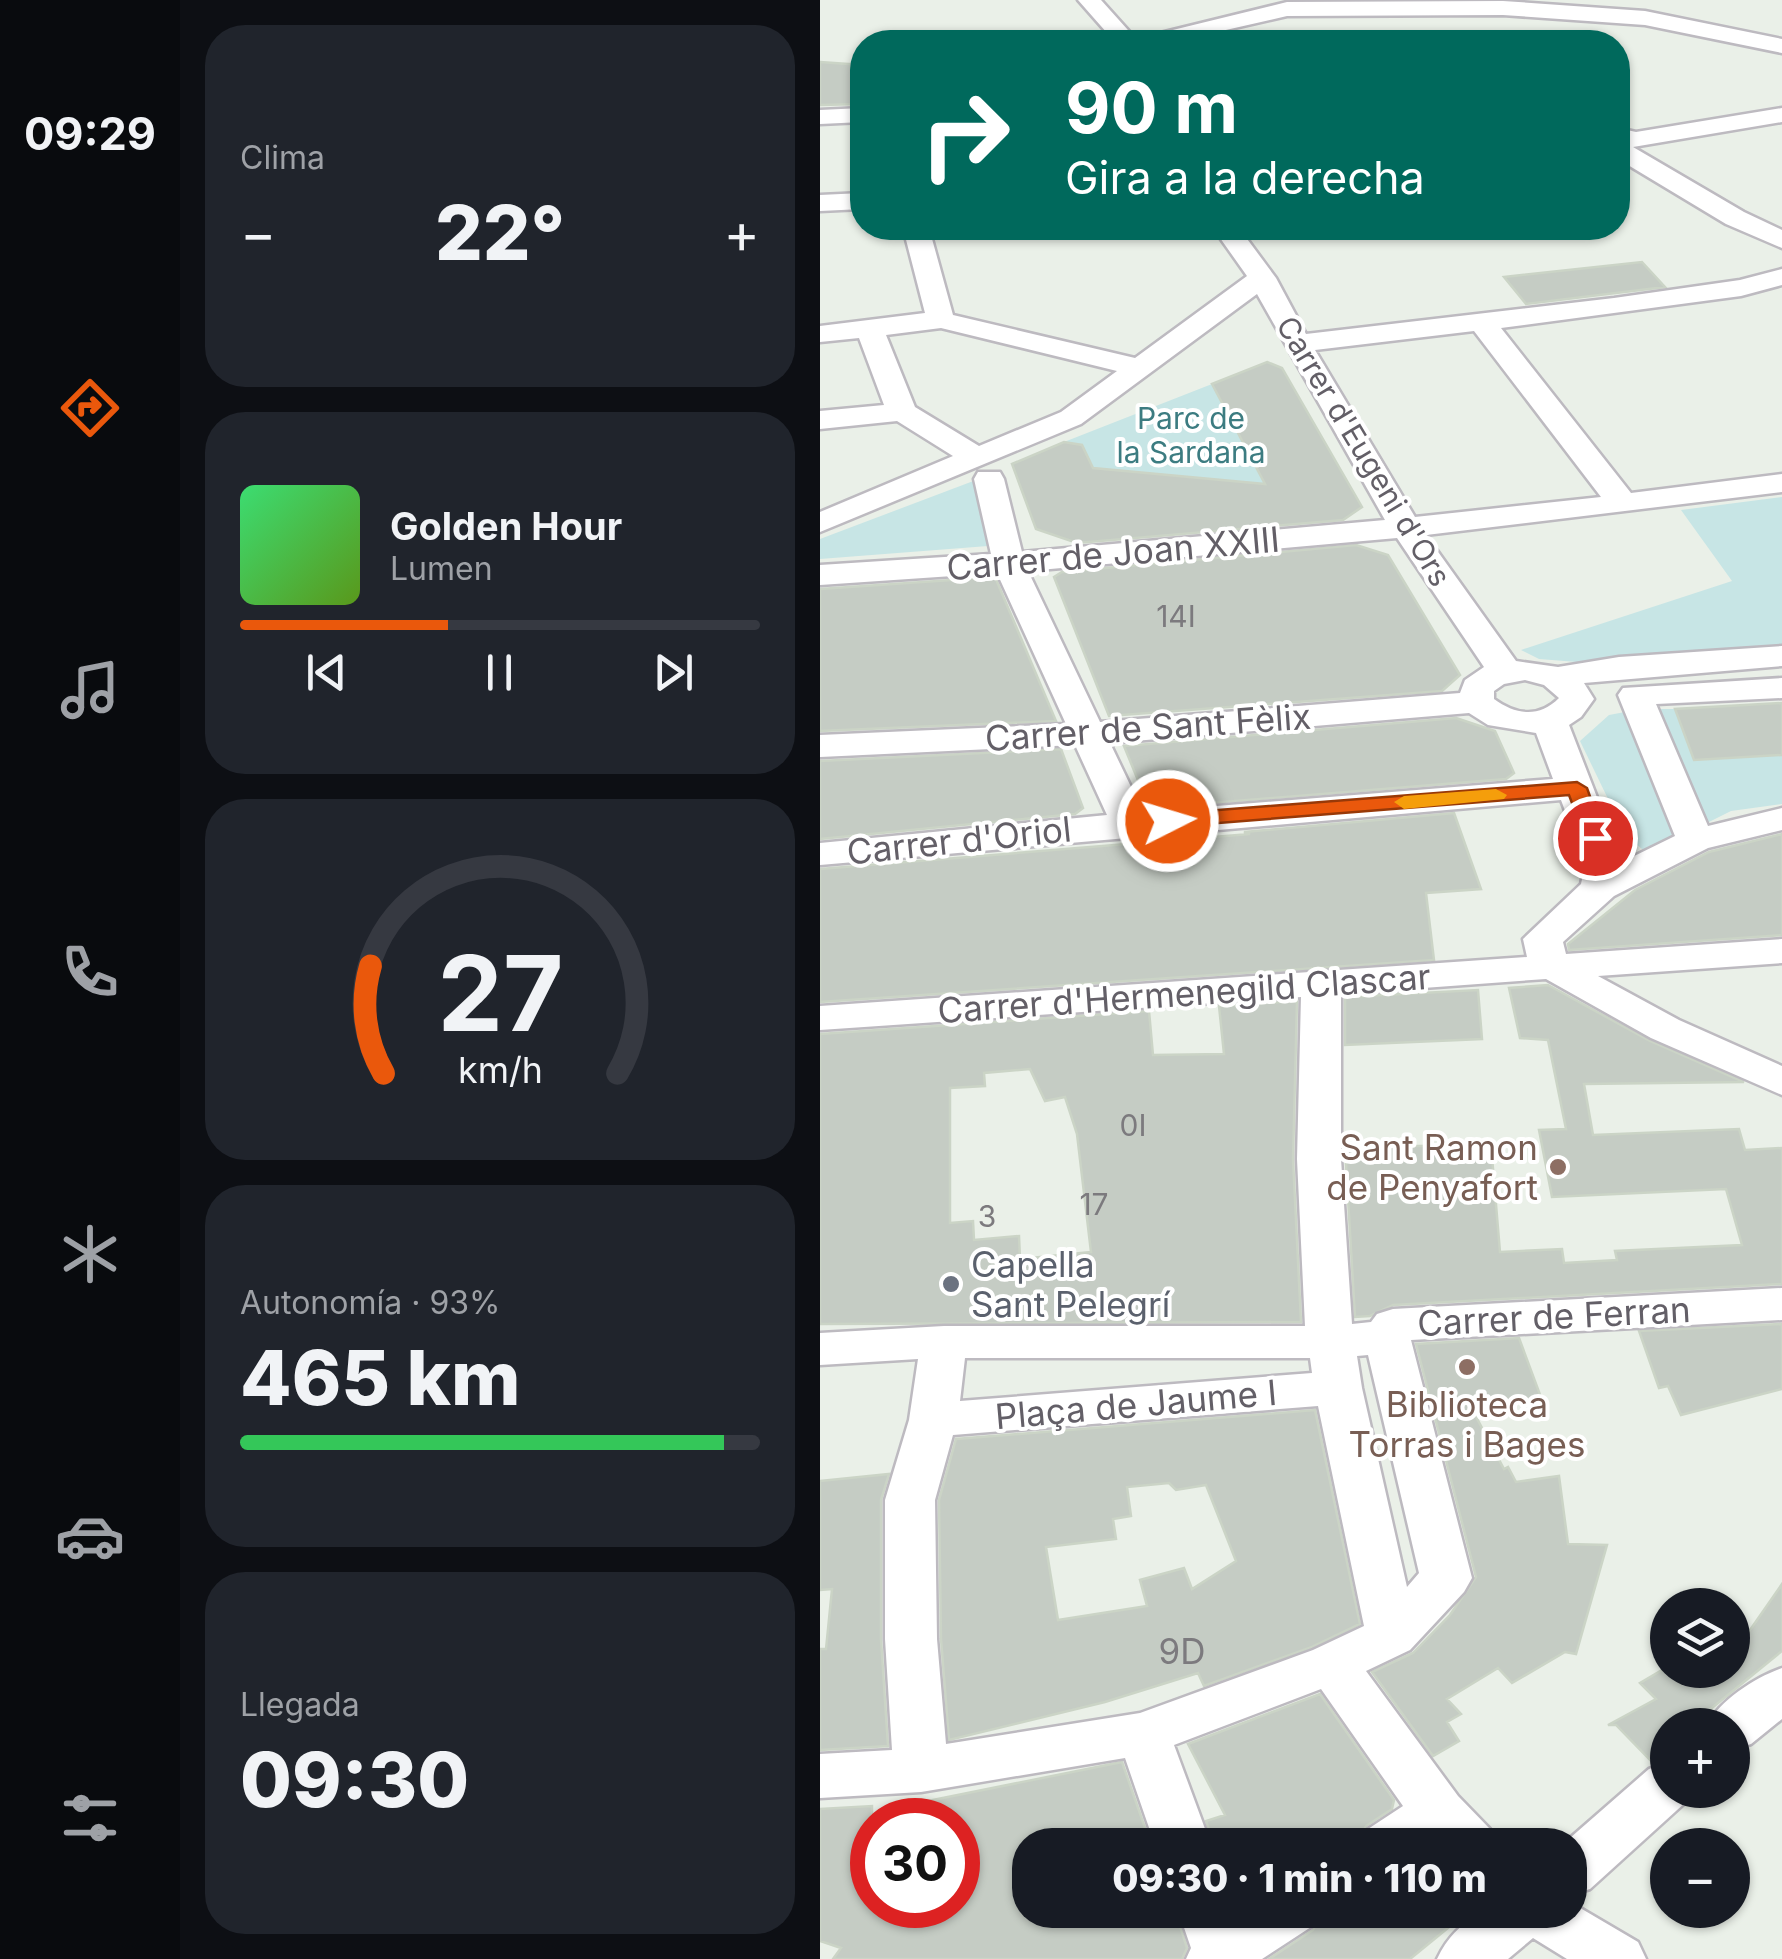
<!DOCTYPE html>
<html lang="es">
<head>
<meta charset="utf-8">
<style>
  :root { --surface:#171b24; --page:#20242c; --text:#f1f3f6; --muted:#9ea1a6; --line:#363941; --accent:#ea580c }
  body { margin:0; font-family:Inter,sans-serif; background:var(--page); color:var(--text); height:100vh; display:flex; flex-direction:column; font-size:38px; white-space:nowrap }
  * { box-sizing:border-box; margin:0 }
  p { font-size:32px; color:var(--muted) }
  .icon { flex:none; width:55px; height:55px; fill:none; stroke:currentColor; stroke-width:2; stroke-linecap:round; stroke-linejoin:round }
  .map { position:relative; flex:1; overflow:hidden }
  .details { display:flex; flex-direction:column; gap:25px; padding:25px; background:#0d0f14; width:640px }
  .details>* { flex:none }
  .hud { position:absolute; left:30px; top:30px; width:780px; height:210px; border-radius:40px; box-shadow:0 2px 8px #0004; background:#00695c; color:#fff; overflow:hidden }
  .tools { position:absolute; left:830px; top:1588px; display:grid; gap:20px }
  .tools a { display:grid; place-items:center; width:100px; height:100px; border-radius:50%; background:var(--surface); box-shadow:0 2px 8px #0004; font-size:50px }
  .speed { position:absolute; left:30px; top:1798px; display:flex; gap:20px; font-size:50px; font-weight:700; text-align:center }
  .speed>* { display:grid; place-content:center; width:130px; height:130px; border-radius:50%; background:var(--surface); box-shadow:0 2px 8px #0004; line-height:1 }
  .speed .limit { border:15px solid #d22; background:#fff; color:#111 }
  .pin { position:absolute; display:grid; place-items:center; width:85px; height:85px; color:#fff; margin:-42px; border:5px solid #fff; border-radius:50%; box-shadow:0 2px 10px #0007 }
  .me { position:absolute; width:110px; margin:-55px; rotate:85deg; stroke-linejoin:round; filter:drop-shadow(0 0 8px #0008) }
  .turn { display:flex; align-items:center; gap:35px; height:210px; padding:0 50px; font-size:45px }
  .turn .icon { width:130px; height:130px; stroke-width:2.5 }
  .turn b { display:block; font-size:70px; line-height:85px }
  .big { font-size:75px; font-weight:800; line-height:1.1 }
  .details .card { flex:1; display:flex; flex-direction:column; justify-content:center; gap:15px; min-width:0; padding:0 35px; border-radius:40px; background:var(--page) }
  .details .dial { align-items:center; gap:0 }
  .dial svg { height:260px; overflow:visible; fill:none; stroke:var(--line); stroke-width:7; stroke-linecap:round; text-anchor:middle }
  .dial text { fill:var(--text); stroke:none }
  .song { display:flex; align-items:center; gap:30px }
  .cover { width:120px; height:120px; border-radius:15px; background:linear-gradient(135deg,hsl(140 70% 55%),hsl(90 70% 35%)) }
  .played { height:10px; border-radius:5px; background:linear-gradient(90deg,var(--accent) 40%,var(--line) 40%) }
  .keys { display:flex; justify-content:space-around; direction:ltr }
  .heat { display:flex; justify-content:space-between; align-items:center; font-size:55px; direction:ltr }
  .charge { height:15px; border-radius:8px; background:linear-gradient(90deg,#34c759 93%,var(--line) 0) }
  .trip { position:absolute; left:192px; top:1828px; width:575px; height:100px; border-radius:40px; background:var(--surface); box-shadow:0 2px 8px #0004; font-weight:800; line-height:100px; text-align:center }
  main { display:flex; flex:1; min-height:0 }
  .menu { display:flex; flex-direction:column; width:180px; justify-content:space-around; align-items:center; background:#090b0e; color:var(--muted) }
  .menu .icon { width:70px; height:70px }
  .menu .selected { color:var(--accent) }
  .menu b { font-size:45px; color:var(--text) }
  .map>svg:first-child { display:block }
  .green { fill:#c7e5e5 }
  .building { fill:#c5ccc4; stroke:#cbd4c6; stroke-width:2.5; fill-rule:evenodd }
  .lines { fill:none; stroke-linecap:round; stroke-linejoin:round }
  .minor-casing { stroke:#bdbac0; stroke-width:5 }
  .minor { fill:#fff; fill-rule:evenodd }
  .route { fill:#ea580c; stroke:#983908; stroke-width:2.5 }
  .slow { fill:#f59e0b }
  .education-dot { fill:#8d6e63; stroke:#fff; stroke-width:4 }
  .worship-dot { fill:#6b7280; stroke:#fff; stroke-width:4 }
  .labels { text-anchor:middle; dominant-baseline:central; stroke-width:8; stroke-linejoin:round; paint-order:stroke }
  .far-park-label { font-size:30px; fill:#3c7c81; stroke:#fff }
  .far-street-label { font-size:30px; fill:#635f67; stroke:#fff }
  .number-label { font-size:30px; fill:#7c7a7e }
  .street-label { font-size:35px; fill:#635f67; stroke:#fff }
  .education-label { font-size:35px; fill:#785e54; stroke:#fff; text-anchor:end }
  .worship-label { font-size:35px; fill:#5b616d; stroke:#fff; text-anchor:start }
  .near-number-label { font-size:35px; fill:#7c7a7e }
</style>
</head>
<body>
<main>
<nav class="menu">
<b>09:29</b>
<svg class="icon selected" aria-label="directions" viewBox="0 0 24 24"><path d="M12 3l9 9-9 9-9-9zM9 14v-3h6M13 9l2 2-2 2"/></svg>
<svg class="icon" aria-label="music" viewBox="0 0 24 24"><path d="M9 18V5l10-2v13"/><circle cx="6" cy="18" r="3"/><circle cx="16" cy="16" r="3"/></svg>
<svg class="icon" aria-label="phone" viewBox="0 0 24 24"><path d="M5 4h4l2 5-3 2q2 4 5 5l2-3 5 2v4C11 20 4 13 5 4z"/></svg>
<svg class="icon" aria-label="climate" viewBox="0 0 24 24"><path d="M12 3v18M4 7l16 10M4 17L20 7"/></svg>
<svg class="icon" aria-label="car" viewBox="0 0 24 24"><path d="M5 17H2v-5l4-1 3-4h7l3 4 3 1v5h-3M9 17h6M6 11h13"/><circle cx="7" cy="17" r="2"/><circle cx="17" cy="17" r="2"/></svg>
<svg class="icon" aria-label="filters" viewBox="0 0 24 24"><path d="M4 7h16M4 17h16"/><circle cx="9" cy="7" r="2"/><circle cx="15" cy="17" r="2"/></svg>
</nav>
<section class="details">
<div class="card"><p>Clima</p>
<div class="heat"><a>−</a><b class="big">22°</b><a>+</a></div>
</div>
<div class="card">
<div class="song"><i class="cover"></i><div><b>Golden Hour</b><p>Lumen</p></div></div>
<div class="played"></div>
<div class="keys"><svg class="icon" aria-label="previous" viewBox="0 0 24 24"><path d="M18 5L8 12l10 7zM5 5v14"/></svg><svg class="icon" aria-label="pause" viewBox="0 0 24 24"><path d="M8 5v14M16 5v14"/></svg><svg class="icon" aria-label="next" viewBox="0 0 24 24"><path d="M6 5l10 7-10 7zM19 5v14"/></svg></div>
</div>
<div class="card dial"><svg viewBox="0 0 100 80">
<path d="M14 69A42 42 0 1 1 86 69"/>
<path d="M14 69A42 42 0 0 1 10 36" stroke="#ea580c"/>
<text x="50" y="56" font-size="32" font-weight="700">27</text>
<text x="50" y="72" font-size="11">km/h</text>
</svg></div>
<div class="card"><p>Autonomía · 93%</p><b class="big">465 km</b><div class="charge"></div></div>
<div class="card"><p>Llegada</p><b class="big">09:30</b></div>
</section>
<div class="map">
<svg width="962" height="1959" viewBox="0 0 962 1959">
  <rect width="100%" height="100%" fill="#eaf0e8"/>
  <!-- green -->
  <path class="green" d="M392 384 445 484 273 468 262 445 244 442Z
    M156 480 168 546 0 559V539Z
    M962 497V646L757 662 719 659 701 650 912 581 861 510Z
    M821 709H855L874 759 962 755V804L911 811 827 853 806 836 760 741 789 715Z"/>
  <!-- building -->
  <path class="building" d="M0 62 42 65V104L0 105Z
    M822 262 845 287 706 304 684 277Z
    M447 362 462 368 542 507 523 520 257 543 216 529 192 464 244 442 262 445 273 468 445 484 392 384Z
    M536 545 568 555 640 675 622 691 289 716 234 577 242 572Z
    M175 577 236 721 0 731V589Z
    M962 703V755L874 760 855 709Z
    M636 718 675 731 694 773 686 779 354 806 324 795 304 746Z
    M241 749 263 808 255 814 0 839V761Z
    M634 813 661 889 606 893 614 960 0 1002V869L430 834 424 832Z
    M962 834V935L749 950 748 944 815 890 889 852Z
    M728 985 830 1041 924 1082 764 1084 773 1135 919 1129 925 1150 962 1148V1284L573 1305 550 1316 535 1317 525 1147 671 1145 680 1252 742 1249 744 1263 797 1260 795 1251 922 1245 906 1189 732 1197 719 1130 746 1129 728 1040 700 1038 689 988Z
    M658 990 662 1039 525 1045V997Z
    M477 1001 473 1159 481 1322 0 1324V1034L329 1011 333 1055 404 1054 399 1006ZM210 1069 225 1101 245 1097 257 1134 271 1252 200 1259 199 1236 154 1240 153 1221 130 1223V1088L165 1086 164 1073Z
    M962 1324V1389L861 1415 848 1386 839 1388 819 1331Z
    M699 1338 722 1400 653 1411 684 1469 688 1467 696 1482 739 1476 748 1544 787 1545 756 1654 745 1652 692 1683 678 1668 627 1699 641 1714 627 1722 639 1741 613 1756 552 1672 593 1653 630 1615 656 1577 596 1344Z
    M495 1410 540 1624 492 1647 384 1686 378 1673 285 1702 129 1740 121 1639 119 1500 136 1439ZM349 1483 356 1490 386 1485 416 1561 372 1589 364 1568 320 1580 327 1606 238 1620 226 1547 296 1539 293 1519 311 1516 307 1487Z
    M69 1474 61 1500V1639L68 1746 0 1750V1649H6L12 1589 0 1590V1481Z
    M962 1584V1651L871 1725H848V1745L832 1762 796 1725H788L836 1699 820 1683 842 1670H912V1656Z
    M500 1694 574 1800 572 1809 546 1826 536 1845H394L386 1821 405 1815 368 1744Z
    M302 1762 331 1845H210V1910H355L367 1948 362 1959H13L21 1948 0 1941V1809L52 1806V1905H138V1820H74L73 1808Z
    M504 1910H650L590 1959H449L493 1930Z"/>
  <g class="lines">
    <!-- minor casing -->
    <g class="minor-casing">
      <path id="minor" d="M258 0H281L316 39 467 2 683 1 825 11 962 39V53L825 25 683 15 467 16 353 42H295Z
        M42 108V122L0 124V110Z
        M962 108V122L813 147 924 212 962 230V248L906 224 798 159V146L805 145 798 143V128L816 132Z
        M42 193V209L0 211V195Z
        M83 228H109L133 315 315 358 427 276 393 228H419L456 278 486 334 794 298 920 280 962 269V285L921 296 681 328 811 493 962 474V492L606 535 696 661 738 667 799 657 962 646V666L764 683 774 699 761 717 749 725 802 862 855 836 798 695 803 688 962 678V698L836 704 888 826 962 808V830L888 848 794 896 743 942 746 954 962 939V963L778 976 859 1020 962 1066V1095L831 1038 726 979 521 994V1159L532 1324 551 1322 557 1314 573 1309 962 1288V1320L591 1340 652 1578 644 1592 590 1650 546 1671 638 1796 670 1829 678 1845H540L548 1829 583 1806 501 1689 354 1745 391 1845H335L305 1758 101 1792 0 1798V1754L72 1750 65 1639V1500L89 1420 98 1359 0 1365V1333L124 1326H485L477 1159 481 997 0 1030V1006L707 957 703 939 761 884 765 864 741 800 0 865V843L287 815 255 745 0 757V735L246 724 177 573 0 585V565L171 554 154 479 158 472H180L184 479 202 552 565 520 437 294 261 424 0 532V512L133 456 77 421 0 429V411L64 405 39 338 0 342V326L105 313ZM121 328 297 371 241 412 159 446 95 407 66 335ZM654 331 781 497 595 517 495 350ZM577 538 664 667 645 680 640 693 280 722 208 571ZM705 680 724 685 739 698C719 718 696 715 674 699V691L684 684ZM649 713 668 725 716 733 733 779 323 812 290 743ZM548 1355 599 1573 587 1587 542 1388 537 1356ZM145 1358H490L492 1373 140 1401ZM498 1406 544 1626 493 1650 320 1713 126 1744 117 1639 115 1500 133 1435Z
        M962 1668V1719L931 1744 912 1750V1725H887C900 1700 936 1677 962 1668Z
        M848 1763V1790H873L867 1801 770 1889 750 1895V1845H742L829 1769Z
        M750 1902 818 1942 826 1959H747L713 1938 688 1959H617C646 1899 693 1910 750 1910Z
        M358 1910H416L417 1914 424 1910H500L491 1927 442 1959H366L371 1948Z"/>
    </g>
    <!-- minor -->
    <use href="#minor" class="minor"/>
  </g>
  <!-- route -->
  <path class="route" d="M757 782 767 788 785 838 782 843H767L749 795 348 827 337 821 348 814Z"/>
  <!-- slow -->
  <path class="slow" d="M676 789 687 795 684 799 584 809 574 802 584 796Z"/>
  <!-- markers -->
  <g class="education-dot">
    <circle cx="738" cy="1167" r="10"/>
    <circle cx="647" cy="1367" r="10"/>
  </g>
  <circle class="worship-dot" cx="131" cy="1284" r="10"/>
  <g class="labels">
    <!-- far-park labels -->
    <g class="far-park-label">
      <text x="371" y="418">Parc de<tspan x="371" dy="34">la Sardana</tspan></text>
    </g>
    <!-- far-street labels -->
    <g class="far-street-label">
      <text transform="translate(544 451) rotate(59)">Carrer d'Eugeni d'Ors</text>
    </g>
    <!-- number labels -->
    <g class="number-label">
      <text x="356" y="616">14I</text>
      <text x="313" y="1125">0I</text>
      <text x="274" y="1204">17</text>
      <text x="167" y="1216">3</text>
    </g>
    <!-- street labels -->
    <g class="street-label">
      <text transform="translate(293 553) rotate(-5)">Carrer de Joan XXIII</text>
      <text transform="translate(328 727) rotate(-4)">Carrer de Sant Fèlix</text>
      <text transform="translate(139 840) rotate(-6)">Carrer d'Oriol</text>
      <text transform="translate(364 993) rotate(-4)">Carrer d'Hermenegild Clascar</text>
      <text transform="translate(734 1316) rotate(-3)">Carrer de Ferran</text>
      <text transform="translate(316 1404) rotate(-5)">Plaça de Jaume I</text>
    </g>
    <!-- education labels -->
    <g class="education-label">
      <text x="718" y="1147">Sant Ramon<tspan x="718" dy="40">de Penyafort</tspan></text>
      <text x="647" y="1404" text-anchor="middle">Biblioteca<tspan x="647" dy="40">Torras i Bages</tspan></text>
    </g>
    <!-- worship labels -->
    <g class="worship-label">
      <text x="151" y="1264">Capella<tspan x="151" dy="40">Sant Pelegrí</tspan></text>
    </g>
    <!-- near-number labels -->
    <g class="near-number-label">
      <text x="362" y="1651">9D</text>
    </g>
  </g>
</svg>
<div class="tools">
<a><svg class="icon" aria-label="layers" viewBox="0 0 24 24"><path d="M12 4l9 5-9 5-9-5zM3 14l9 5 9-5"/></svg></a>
<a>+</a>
<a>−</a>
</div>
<div class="speed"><div class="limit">30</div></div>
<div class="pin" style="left:775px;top:838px;background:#d93025"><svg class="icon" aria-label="arrive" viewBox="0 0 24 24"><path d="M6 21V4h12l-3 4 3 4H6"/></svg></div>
<svg class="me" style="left:348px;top:821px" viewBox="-20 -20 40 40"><circle r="17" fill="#ea580c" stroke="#fff" stroke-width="3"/><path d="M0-11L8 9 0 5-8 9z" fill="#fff"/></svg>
<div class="trip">09:30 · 1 min · 110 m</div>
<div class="hud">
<div class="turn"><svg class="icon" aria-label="right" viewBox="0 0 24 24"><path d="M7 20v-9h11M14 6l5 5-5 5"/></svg><div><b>90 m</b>Gira a la derecha</div></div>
</div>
</div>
</main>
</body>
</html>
